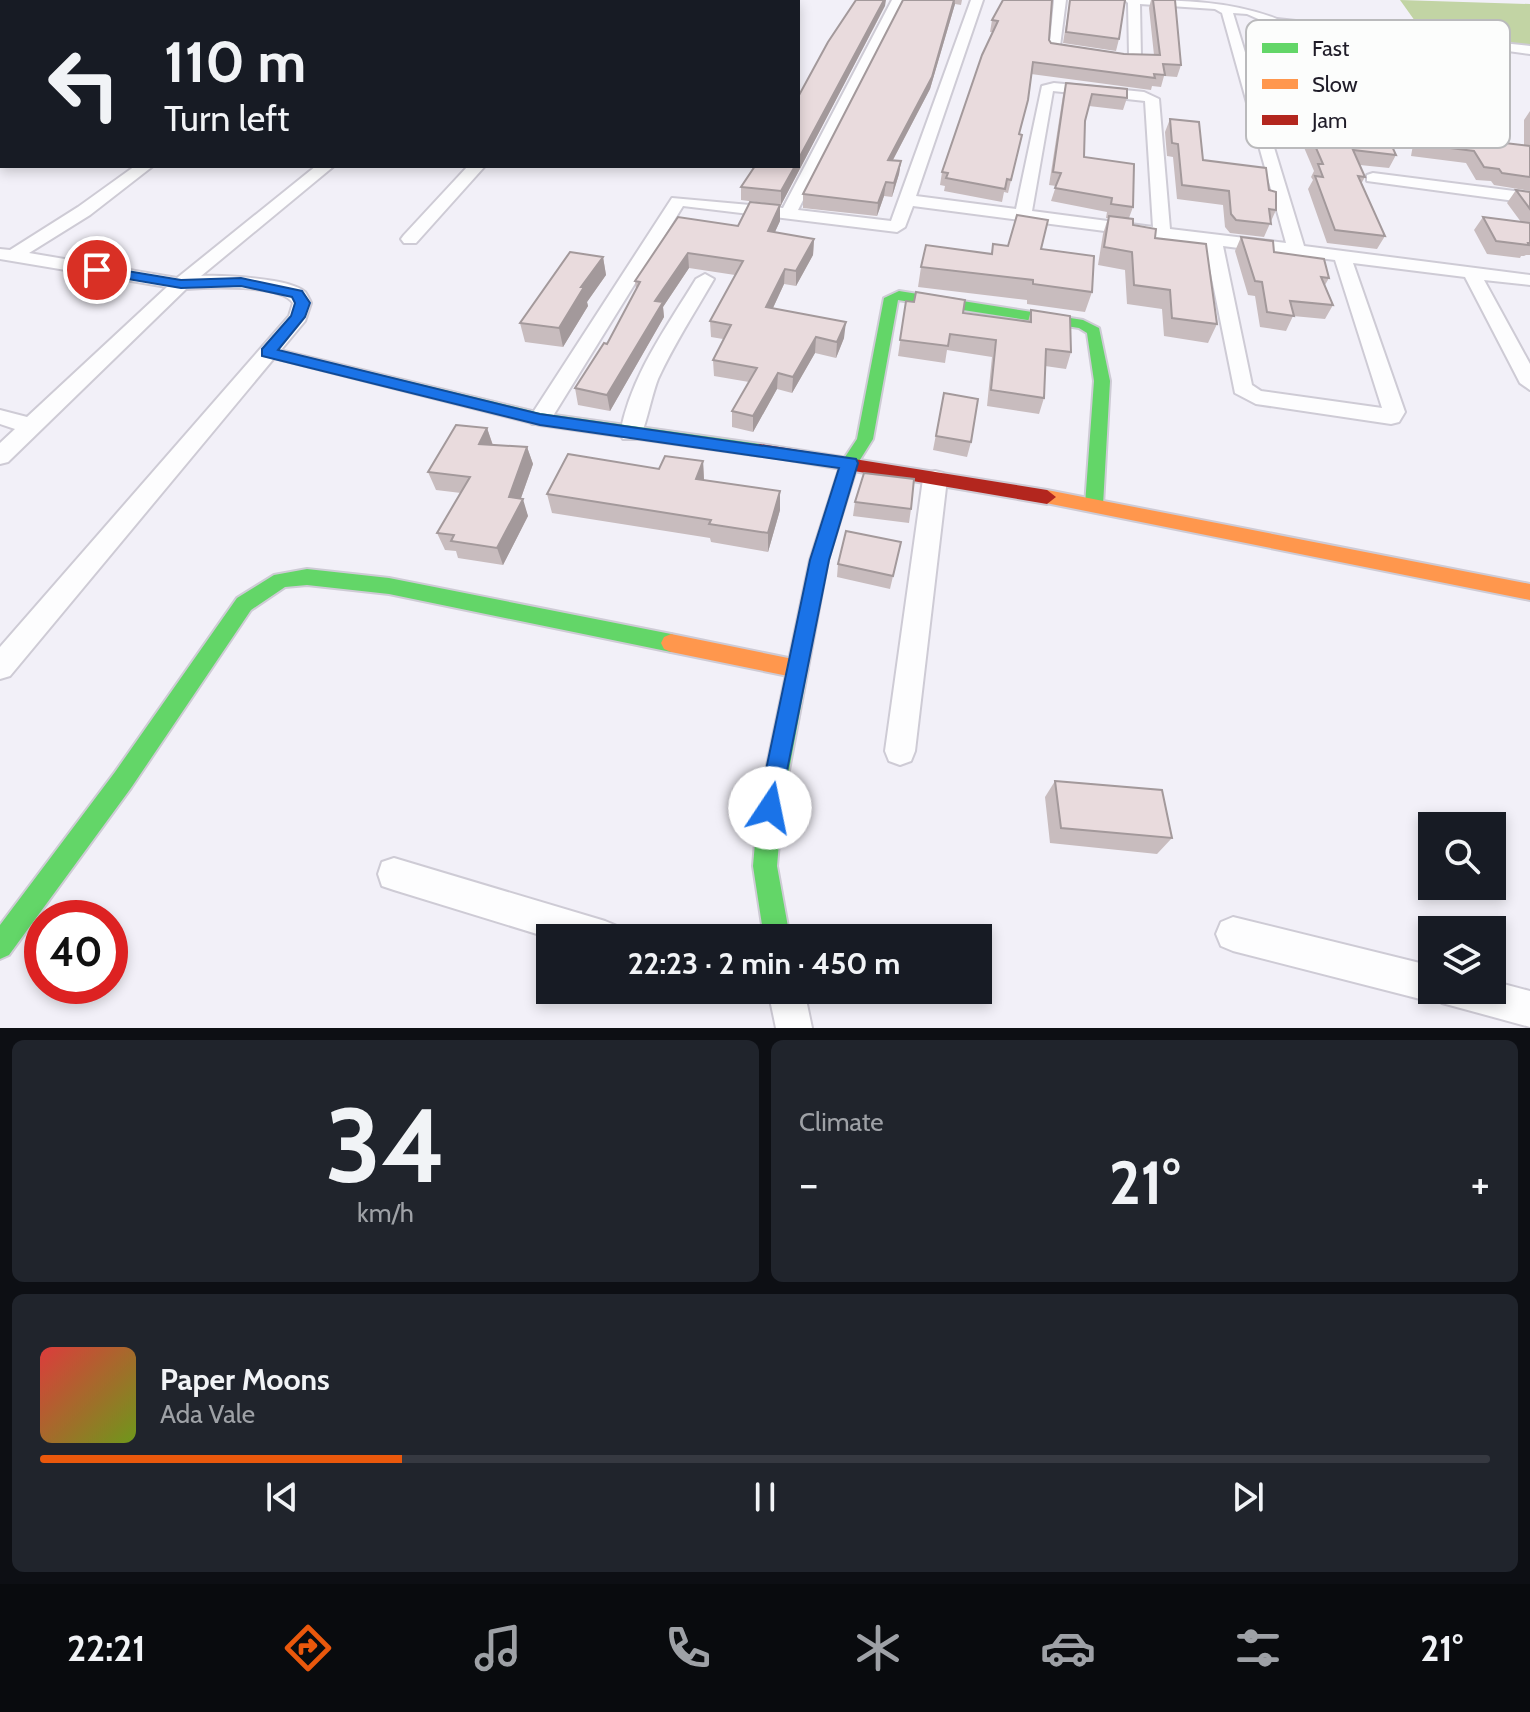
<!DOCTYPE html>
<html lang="en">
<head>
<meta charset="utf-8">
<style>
  :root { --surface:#171b24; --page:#20242c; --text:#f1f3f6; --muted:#9ea1a6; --line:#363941; --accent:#ea580c }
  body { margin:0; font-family:Cabin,sans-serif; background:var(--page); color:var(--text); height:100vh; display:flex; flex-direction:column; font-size:30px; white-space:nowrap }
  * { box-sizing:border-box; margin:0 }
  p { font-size:26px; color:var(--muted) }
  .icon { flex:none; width:44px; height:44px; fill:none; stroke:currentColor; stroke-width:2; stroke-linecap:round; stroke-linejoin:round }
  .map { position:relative; height:1028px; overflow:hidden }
  .sheet { display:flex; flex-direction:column; gap:12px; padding:12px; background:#0d0f14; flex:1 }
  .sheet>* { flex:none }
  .top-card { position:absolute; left:0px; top:0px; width:800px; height:168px; box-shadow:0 4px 12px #0003; background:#171b24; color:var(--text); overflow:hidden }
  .buttons { position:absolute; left:1418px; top:812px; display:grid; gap:16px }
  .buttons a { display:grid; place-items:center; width:88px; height:88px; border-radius:0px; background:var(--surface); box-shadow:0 4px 12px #0003; font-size:40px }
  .speed { position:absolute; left:24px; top:900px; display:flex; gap:16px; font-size:40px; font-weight:700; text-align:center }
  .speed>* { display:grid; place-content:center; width:104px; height:104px; border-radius:50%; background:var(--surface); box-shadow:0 4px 12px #0003; line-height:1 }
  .speed .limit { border:12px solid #d22; background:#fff; color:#111 }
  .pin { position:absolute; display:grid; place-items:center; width:68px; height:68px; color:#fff; margin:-34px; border:4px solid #fff; border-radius:50%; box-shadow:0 2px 8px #0007 }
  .me { position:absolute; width:88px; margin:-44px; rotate:11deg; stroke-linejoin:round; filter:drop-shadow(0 0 6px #0008) }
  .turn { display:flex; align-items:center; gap:28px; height:168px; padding:0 32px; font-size:36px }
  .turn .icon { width:104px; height:104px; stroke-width:2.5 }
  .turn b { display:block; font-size:56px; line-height:68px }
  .big { font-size:60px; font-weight:800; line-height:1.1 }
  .sheet .tile { flex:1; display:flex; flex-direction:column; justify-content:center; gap:12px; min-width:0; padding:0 28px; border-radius:12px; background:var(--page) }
  .sheet .dial { align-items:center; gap:0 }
  .dial b { font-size:104px; line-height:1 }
  .song { display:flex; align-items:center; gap:24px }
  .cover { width:96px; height:96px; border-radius:12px; background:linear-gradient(135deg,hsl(0 70% 55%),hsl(80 70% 35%)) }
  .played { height:8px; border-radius:4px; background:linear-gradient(90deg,var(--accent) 25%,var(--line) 25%) }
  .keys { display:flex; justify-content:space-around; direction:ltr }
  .heat { display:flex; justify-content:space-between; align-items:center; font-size:44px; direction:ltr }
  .sheet .tiles { flex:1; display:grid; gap:12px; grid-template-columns:1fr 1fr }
  .tile:last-child { grid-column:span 2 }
  .trip { position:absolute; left:536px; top:924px; width:456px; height:80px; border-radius:0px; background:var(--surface); box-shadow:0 4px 12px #0003; font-weight:800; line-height:80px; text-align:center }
  .tab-bar { display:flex; height:128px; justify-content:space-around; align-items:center; background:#090b0e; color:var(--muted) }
  .tab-bar .icon { width:56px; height:56px }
  .tab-bar .active { color:var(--accent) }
  .tab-bar b { font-size:36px; color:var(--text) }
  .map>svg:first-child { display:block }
  .forest { fill:#c2d4a4 }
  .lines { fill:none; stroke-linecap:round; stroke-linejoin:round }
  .street-casing { stroke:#cecbd5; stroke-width:4 }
  .fast-casing { stroke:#cecbd5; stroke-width:4 }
  .slow-casing { stroke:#cecbd5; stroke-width:4 }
  .jam-casing { stroke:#cecbd5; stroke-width:4 }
  .street { fill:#fdfdfe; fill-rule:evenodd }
  .fast { fill:#63d668; fill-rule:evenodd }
  .slow { fill:#ff974d; fill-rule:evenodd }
  .jam { fill:#b3261e; fill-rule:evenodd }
  .wall { fill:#c8bcbe }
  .shaded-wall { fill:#a3999b }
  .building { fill:#e9dbdd; stroke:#a3999b; stroke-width:2 }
  .route { fill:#1a73e8; stroke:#114b97; stroke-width:2 }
  .key { fill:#fcfdfc; stroke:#bababc; stroke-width:2 }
  .key-label { font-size:22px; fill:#1f1c28 }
</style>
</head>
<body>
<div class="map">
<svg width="1530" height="1028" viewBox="0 0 1530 1028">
  <rect width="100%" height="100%" fill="#f2f0f8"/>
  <!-- forest -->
  <path class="forest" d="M1400 0 1530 4V45L1425 35Z"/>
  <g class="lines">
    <!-- street casing -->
    <g class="street-casing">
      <path id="street" d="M442 0H465L467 2H444Z
        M892 0H904L798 210 891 221 971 0H983L916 196 1016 209 1042 86 1054 83 1144 92 1159 99 1170 229 1286 243 1222 13 1215 9 1140 4 1141 58 1121 63 1049 52 1054 0H1066L1060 46 1121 55H1129L1128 3 1125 0C1176 0 1229 0 1277 19L1530 46V54L1508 51 1505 149 1497 154 1385 138 1383 135 1404 40 1274 26 1247 14 1233 13 1304 246 1530 275V285L1484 280 1530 364V390L1520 383 1465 277 1353 263 1405 412 1399 422 1391 424 1256 404 1235 393 1205 244 913 206 905 227 897 232 683 206 548 424H532L529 419 532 414 672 198 783 208ZM1416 41 1496 50 1490 144 1398 132ZM1053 91 1145 101 1153 227 1032 211ZM1223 246 1335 260 1382 408 1261 391 1252 385Z
        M0 26H2V34H0Z
        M0 113H2V121H0Z
        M135 166H153L90 215 29 253 177 278 316 166H334L201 276C221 275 291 278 305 292 306 293 311 302 311 303L305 321 10 676 0 679V647L289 316 293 303C281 284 208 287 186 289L8 462 0 464V443L15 429 0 424V410L27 417 167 287 0 259V249L10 250 78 207Z
        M468 166H485L416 243H404L401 239 404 235Z
        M1373 173 1530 193V203L1367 181V175Z
        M705 274 714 279C695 312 674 344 658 379 651 397 646 427 639 439H623L620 434C630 377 666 328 696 279Z
        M935 471 943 473 947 479 915 751 911 761 900 765 889 761 885 751 923 479 927 473Z
        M394 858 605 921 617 926 622 938H550L394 890 382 886 378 874 382 862Z
        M1233 917 1432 966V990H1492V981L1530 991V1027L1442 1003 1441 998 1432 1002 1233 951 1221 946 1216 934 1221 922Z
        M768 990H804L812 1028H776Z"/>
    </g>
    <!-- fast casing -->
    <g class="fast-casing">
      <path id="fast" d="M899 291 1083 320 1099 328 1110 381 1103 505 1094 512 1085 505 1094 381 1087 333 1079 328 898 300 873 439 858 463 828 560 782 808 777 866 790 938H764L753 866 758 808 810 560 841 463 857 439 884 298Z
        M267 347 540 413 760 444 768 450 760 456 540 425 262 355V349Z
        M307 569 389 578 671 634 678 637 681 643 678 649 671 652 389 594 307 585 285 587 251 610 131 788 9 955 0 959V925L115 772 237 598 274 575Z"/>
    </g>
    <!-- slow casing -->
    <g class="slow-casing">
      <path id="slow" d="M1047 490 1530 584V600L1041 502 1038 497 1041 492Z
        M671 634 798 660 805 663 808 669 805 675 798 678 671 652 664 649 661 643 664 637Z"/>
    </g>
    <!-- jam casing -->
    <g class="jam-casing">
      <path id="jam" d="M760 444 1047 490 1056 497 1047 504 754 454 752 450 754 446Z"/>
    </g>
    <!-- street -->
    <use href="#street" class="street"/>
    <!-- fast -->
    <use href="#fast" class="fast"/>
    <!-- slow -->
    <use href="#slow" class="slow"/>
    <!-- jam -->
    <use href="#jam" class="jam"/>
  </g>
  <!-- wall -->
  <path class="wall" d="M494 0H532L529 2H510Z
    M903 0H962L961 5 955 4 930 89 893 160 901 161 899 174 892 197 884 196 877 216 803 208V194Z
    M1003 0 1051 43 1124 54 1154 55 1149 8 1151 0H1175L1181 65 1177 77 1164 76 1161 87 1152 86 1151 90 1031 74 1019 134 1022 135 1008 193 1004 192 1002 202 944 191 945 186 940 185 942 172 993 32H990L992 20Z
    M1070 0H1125L1119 39 1116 51 1063 43Z
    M885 6 781 205 741 200V187L798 166Z
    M1366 35 1376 79 1368 128 1396 155 1389 168 1360 165 1365 177 1361 184 1385 236 1377 249 1327 243 1308 189 1313 180 1311 177 1314 171 1297 131 1303 118 1317 120 1322 108 1336 109 1357 63 1360 46Z
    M1435 61 1452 77 1483 126 1475 139 1417 131 1428 73Z
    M1066 83 1127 98 1123 110 1089 106 1085 121 1084 157 1133 207 1129 218 1133 225 1155 238 1217 324 1208 343 1164 336 1162 309 1127 304 1125 270 1098 265 1103 234 1108 218H1106L1107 212 1051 201 1056 186 1049 185 1063 95Z
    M1530 111V191L1494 185 1491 181 1476 180 1466 163 1411 156 1413 145 1420 133 1524 145V120Z
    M1170 119 1203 160 1269 190 1276 210 1264 237 1230 233 1225 227 1223 205 1177 199 1173 157 1167 156 1165 132Z
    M1516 190 1530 192V255H1526L1524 256H1521L1520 258 1487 254 1474 230 1483 217 1521 222 1507 203Z
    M780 221 775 232 814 239 813 255 796 286 784 284 773 308 844 338 836 358 815 353 792 393 777 389 753 432 732 427V411L749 382 714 376 713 360 723 339 711 337 710 321 735 275 689 268 663 307 664 317 610 411 578 405 575 388 607 344 636 289 635 281 738 226Z
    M1241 237 1329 278 1325 285 1333 305 1325 319 1293 316 1286 331 1260 327 1255 296 1248 295 1235 251Z
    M993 244 1041 249 1092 292 1085 312 1027 304V300L918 287 921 267 991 254Z
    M603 257 606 275 587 302 588 306 563 347 525 342 520 323Z
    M906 301 963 313 1028 322 1031 310 1071 352 1066 369 1045 366 1044 398 1039 414 987 406 992 357 947 350 945 363 898 356Z
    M944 393 971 442 967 457 933 450Z
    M487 428 493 445 527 447 533 464 521 498 528 516 503 565 458 558 456 551 445 550 437 533 461 493 436 490 428 472Z
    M703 461 704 480 780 510 768 552 711 542 710 538 552 513 547 494Z
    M855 502 911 509 909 523 853 516Z
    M901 542 890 589 837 577 838 564Z
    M1055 781 1172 838 1157 854 1050 843 1045 797Z"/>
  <!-- shaded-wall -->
  <path class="shaded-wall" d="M884 0H886L885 6 781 205V191L795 166H798V160Z
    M954 0 955 4 930 89 886 173 888 160Z
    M901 161 899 174 892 197 894 183Z
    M886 182 884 196 877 216 878 203Z
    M780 205V221L768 247V231Z
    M814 239 813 255 796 286V271Z
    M688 253 689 268 663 307 664 317 610 411 607 395 655 301Z
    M603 257 606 275 587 302 588 306 563 347 559 328 581 287Z
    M785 269 784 284 766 323V307Z
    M846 322 844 338 836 358 837 342Z
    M816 337 815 353 792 393 793 377Z
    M778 373 777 389 753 432V416Z
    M487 428 493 446 479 444Z
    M527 447 533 464 516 512 523 499 528 516 503 565 497 548 509 497Z
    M703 461 704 480 696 479Z
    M780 491V510L768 552V533Z"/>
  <!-- building -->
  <path class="building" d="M856 0H884L798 160V97L828 42Z
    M903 0H954L932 77 888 160 901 161 894 183 886 182 878 203 803 194Z
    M1003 0H1052L1049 40 1051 43 1124 54 1160 55 1153 0H1175L1181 65 1163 64 1165 75 1154 74 1155 78 1033 62 1028 100 1019 134 1022 135 1011 180 1007 179 1005 189 946 178 948 173 942 172 982 55 998 21 992 20Z
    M1070 0H1125L1119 39 1066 32Z
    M1366 35 1390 39 1387 57 1376 79 1368 128 1385 131 1396 155 1353 150 1365 177 1358 176 1385 236 1335 230 1315 176 1323 177 1318 164H1323L1303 118 1327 120 1322 108 1336 109 1363 52Z
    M1066 83 1127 89V98L1092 94 1085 121 1084 157 1134 164 1133 207 1111 204 1112 198 1055 188 1061 173 1053 172Z
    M1170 119 1199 122 1203 160 1266 168 1269 190 1276 192V210L1269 209 1271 224 1236 220 1231 214 1229 191 1182 185 1178 144 1172 143Z
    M1420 133 1530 146V177L1502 173 1499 169 1484 167 1474 151 1418 144Z
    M755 166H795L781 191 741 187Z
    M1516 190 1530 192V209Z
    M750 202 780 205 768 231 814 239 796 271 785 269 766 307 846 322 837 342 816 337 793 377 778 373 753 416 732 411 757 368 713 360 731 325 710 321 743 261 688 253 655 301 663 302 607 395 575 388 604 343 607 344 640 282 635 281 678 217 738 226Z
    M1017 215 1048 220 1041 249 1094 256 1092 292 1033 284V280L921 267 926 245 992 254 993 244 1008 246Z
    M1109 216 1133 219V225L1156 229 1155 238 1206 244 1217 324 1172 318 1170 290 1134 285 1132 252 1104 247Z
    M1483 217 1530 223V243H1528L1529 245 1496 241Z
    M1241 237 1273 241 1274 252 1324 259 1329 278 1321 277 1333 305 1290 301 1294 316 1267 312 1262 282 1255 281Z
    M570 252 603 257 581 287H584L559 328 520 323Z
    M916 292 965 300 963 313 1031 322V310L1070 316 1071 352 1046 349 1044 398 991 390 996 340 950 334 948 346 900 340 906 301 914 302Z
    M944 393 978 399 971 442 936 436Z
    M456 425 487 428 479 444 527 447 509 497 523 499 497 548 451 541 454 535 437 533 470 477 428 472Z
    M568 454 659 469 665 456 703 461 696 479 780 491 768 533 709 524 711 520 547 494Z
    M864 473 914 479 911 509 855 502Z
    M846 531 901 542 893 576 838 564Z
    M1055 781 1162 790 1172 838 1061 828Z"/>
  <!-- route -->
  <path class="route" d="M97 266 181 280 241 278 302 291 310 303 305 317 278 350 540 414 856 459 858 463 829 560 778 816 770 820 761 816 758 808 810 560 839 468 540 425 262 356V349L291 316 295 303 292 297 241 286 181 288 92 273V267Z"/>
  <!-- legend -->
  <rect x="1246" y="20" width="264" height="128" rx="12" class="key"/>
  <rect x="1262" y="43" width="36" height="10" fill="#63d668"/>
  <rect x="1262" y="79" width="36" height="10" fill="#ff974d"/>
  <rect x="1262" y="115" width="36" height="10" fill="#b3261e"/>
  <g class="key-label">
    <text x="1312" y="56">Fast</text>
    <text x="1312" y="92">Slow</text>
    <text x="1312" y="128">Jam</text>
  </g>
</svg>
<div class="buttons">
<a><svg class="icon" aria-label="search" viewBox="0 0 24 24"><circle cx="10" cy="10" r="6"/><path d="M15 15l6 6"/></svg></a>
<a><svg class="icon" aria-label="layers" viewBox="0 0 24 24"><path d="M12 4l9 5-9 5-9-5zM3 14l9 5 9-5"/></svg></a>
</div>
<div class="speed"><div class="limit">40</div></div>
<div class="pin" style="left:97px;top:270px;background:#d93025"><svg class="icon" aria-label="arrive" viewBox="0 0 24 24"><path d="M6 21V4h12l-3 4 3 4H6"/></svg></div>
<svg class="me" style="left:770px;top:808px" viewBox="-20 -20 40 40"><circle r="19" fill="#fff"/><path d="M0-13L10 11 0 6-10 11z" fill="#1a73e8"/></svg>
<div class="trip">22:23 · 2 min · 450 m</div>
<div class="top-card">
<div class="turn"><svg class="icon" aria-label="left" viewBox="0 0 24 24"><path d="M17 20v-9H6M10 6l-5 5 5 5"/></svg><div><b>110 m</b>Turn left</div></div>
</div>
</div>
<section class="sheet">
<div class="tiles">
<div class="tile dial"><b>34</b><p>km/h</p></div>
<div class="tile"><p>Climate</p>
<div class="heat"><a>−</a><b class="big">21°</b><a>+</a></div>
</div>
<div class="tile">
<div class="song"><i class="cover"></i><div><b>Paper Moons</b><p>Ada Vale</p></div></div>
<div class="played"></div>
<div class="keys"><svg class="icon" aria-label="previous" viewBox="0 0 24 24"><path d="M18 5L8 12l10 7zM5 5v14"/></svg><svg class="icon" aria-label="pause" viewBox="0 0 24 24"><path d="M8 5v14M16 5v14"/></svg><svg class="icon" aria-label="next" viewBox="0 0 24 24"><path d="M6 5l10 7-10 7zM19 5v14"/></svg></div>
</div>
</div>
</section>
<nav class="tab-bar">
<b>22:21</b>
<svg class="icon active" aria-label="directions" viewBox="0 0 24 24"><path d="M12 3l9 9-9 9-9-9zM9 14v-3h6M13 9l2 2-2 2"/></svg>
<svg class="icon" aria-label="music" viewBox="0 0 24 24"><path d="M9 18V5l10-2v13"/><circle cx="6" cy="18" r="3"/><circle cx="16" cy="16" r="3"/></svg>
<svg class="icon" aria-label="phone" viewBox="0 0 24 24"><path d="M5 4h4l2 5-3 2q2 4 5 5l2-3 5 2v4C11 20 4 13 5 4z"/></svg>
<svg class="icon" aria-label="climate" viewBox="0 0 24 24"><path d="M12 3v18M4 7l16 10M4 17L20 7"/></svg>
<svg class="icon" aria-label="car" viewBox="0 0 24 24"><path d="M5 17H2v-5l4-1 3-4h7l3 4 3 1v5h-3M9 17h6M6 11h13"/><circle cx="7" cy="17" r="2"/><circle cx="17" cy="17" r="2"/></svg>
<svg class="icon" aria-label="filters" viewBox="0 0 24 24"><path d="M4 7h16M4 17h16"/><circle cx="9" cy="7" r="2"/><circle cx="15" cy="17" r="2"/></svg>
<b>21°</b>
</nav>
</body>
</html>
